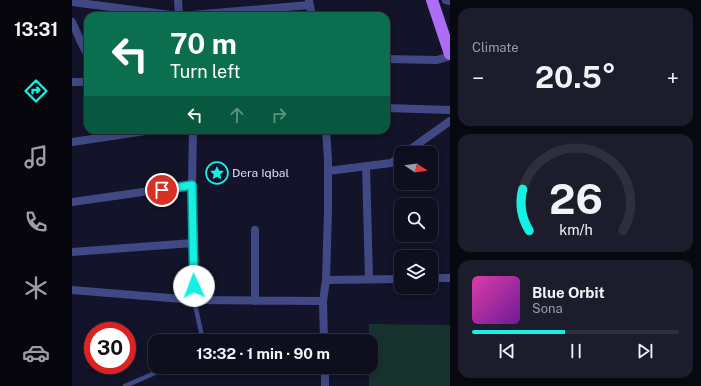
<!DOCTYPE html>
<html lang="en">
<head>
<meta charset="utf-8">
<style>
  :root { --surface:#0e0e1f; --page:#1c1c2c; --text:#f1f3f6; --muted:#9b9ca4; --line:#2e2e3d; --accent:#16f0e3 }
  body { margin:0; font-family:"Public Sans",sans-serif; background:var(--page); color:var(--text); height:100vh; display:flex; flex-direction:column; font-size:15px; white-space:nowrap }
  * { box-sizing:border-box; margin:0 }
  p { font-size:13px; color:var(--muted) }
  .icon { flex:none; width:22px; height:22px; fill:none; stroke:currentColor; stroke-width:2; stroke-linecap:round; stroke-linejoin:round }
  .map { position:relative; flex:1; overflow:hidden }
  .panel { display:flex; flex-direction:column; gap:8px; padding:8px; background:#080811; width:251px }
  .panel>* { flex:none }
  .top-card { position:absolute; left:12px; top:12px; width:306px; height:122px; border-radius:12px; box-shadow:0 2px 10px #0003,0 0 0 1px var(--line); background:#0b6e4f; color:#fff; overflow:hidden }
  .needle { width:26px; rotate:103deg }
  .buttons { position:absolute; left:322px; top:146px; display:grid; gap:8px }
  .buttons a { display:grid; place-items:center; width:44px; height:44px; border-radius:8px; background:var(--surface); box-shadow:0 2px 10px #0003,0 0 0 1px var(--line); font-size:20px }
  .speed { position:absolute; left:12px; top:322px; display:flex; gap:8px; font-size:20px; font-weight:700; text-align:center }
  .speed>* { display:grid; place-content:center; width:52px; height:52px; border-radius:50%; background:var(--surface); box-shadow:0 2px 10px #0003,0 0 0 1px var(--line); line-height:1 }
  .speed .limit { border:6px solid #d22; background:#fff; color:#111 }
  .pin { position:absolute; display:grid; place-items:center; width:34px; height:34px; color:#fff; margin:-17px; border:2px solid #fff; border-radius:50%; box-shadow:0 1px 4px #0007 }
  .me { position:absolute; width:44px; margin:-22px; rotate:358deg; stroke-linejoin:round; filter:drop-shadow(0 0 3px #0008) }
  .turn { display:flex; align-items:center; gap:14px; height:84px; padding:0 20px; font-size:18px }
  .turn .icon { width:52px; height:52px; stroke-width:2.5 }
  .turn b { display:block; font-size:28px; line-height:34px }
  .lanes { display:flex; align-items:center; height:38px; padding:0 20px; background:#0003; justify-content:center; gap:20px; direction:ltr }
  .lanes .off { opacity:.35 }
  .big { font-size:30px; font-weight:700; line-height:1.1 }
  .panel .tile { flex:1; display:flex; flex-direction:column; justify-content:center; gap:6px; min-width:0; padding:0 14px; border-radius:12px; background:var(--page) }
  .panel .dial { align-items:center; gap:0 }
  .dial svg { height:104px; overflow:visible; fill:none; stroke:var(--line); stroke-width:7; stroke-linecap:round; text-anchor:middle }
  .dial text { fill:var(--text); stroke:none }
  .song { display:flex; align-items:center; gap:12px }
  .cover { width:48px; height:48px; border-radius:6px; background:linear-gradient(135deg,hsl(320 70% 55%),hsl(280 70% 35%)) }
  .played { height:4px; border-radius:2px; background:linear-gradient(90deg,var(--accent) 45%,var(--line) 45%) }
  .keys { display:flex; justify-content:space-around; direction:ltr }
  .heat { display:flex; justify-content:space-between; align-items:center; font-size:22px; direction:ltr }
  .trip { position:absolute; left:76px; top:334px; width:230px; height:40px; border-radius:12px; background:var(--surface); box-shadow:0 2px 10px #0003,0 0 0 1px var(--line); font-weight:700; line-height:40px; text-align:center }
  main { display:flex; flex:1; min-height:0 }
  .menu { display:flex; flex-direction:column; width:72px; justify-content:space-around; align-items:center; background:#06060c; color:var(--muted) }
  .menu .icon { width:28px; height:28px }
  .menu .active { color:var(--accent) }
  .menu b { font-size:18px; color:var(--text) }
  .map>svg:first-child { display:block }
  .green { fill:#16332d }
  .lines { fill:none; stroke-linecap:round; stroke-linejoin:round }
  .lane { stroke:#414985; stroke-width:4.5 }
  .street { stroke:#414985; stroke-width:8 }
  .primary { stroke:#ac6cf5; stroke-width:12 }
  .route-casing { stroke:#0e9c94; stroke-width:10 }
  .route { stroke:#16f0e3; stroke-width:7 }
  .labels { text-anchor:middle; dominant-baseline:central; stroke-width:4; stroke-linejoin:round; paint-order:stroke }
  .poi-label { font-size:12px; fill:#dddefd; stroke:#131329; text-anchor:start }
</style>
</head>
<body>
<main>
<nav class="menu">
<b>13:31</b>
<svg class="icon active" aria-label="directions" viewBox="0 0 24 24"><path d="M12 3l9 9-9 9-9-9zM9 14v-3h6M13 9l2 2-2 2"/></svg>
<svg class="icon" aria-label="music" viewBox="0 0 24 24"><path d="M9 18V5l10-2v13"/><circle cx="6" cy="18" r="3"/><circle cx="16" cy="16" r="3"/></svg>
<svg class="icon" aria-label="phone" viewBox="0 0 24 24"><path d="M5 4h4l2 5-3 2q2 4 5 5l2-3 5 2v4C11 20 4 13 5 4z"/></svg>
<svg class="icon" aria-label="climate" viewBox="0 0 24 24"><path d="M12 3v18M4 7l16 10M4 17L20 7"/></svg>
<svg class="icon" aria-label="car" viewBox="0 0 24 24"><path d="M5 17H2v-5l4-1 3-4h7l3 4 3 1v5h-3M9 17h6M6 11h13"/><circle cx="7" cy="17" r="2"/><circle cx="17" cy="17" r="2"/></svg>
</nav>
<div class="map">
<svg width="378" height="386" viewBox="0 0 378 386">
  <rect width="100%" height="100%" fill="#131329"/>
  <!-- green -->
  <path class="green" d="M297 324 378 325V386H297V367H299V341H297Z"/>
  <g class="lines">
    <!-- lane -->
    <path class="lane" d="M122 300 131 341
      M53 386 92 369"/>
    <!-- street -->
    <path class="street" d="M106 0 107 16
      M374 0 378 1
      M237 1 240 16
      M0 2 107 16
      M108 16 238 5
      M0 22 9 42 16 56
      M314 59 365 60 378 56
      M0 82H16
      M314 108 378 110
      M121 130 120 185 122 300 251 301
      M0 142 80 130
      M333 153 378 121
      M294 166 297 279
      M256 171 319 163 329 156
      M0 202 120 185
      M0 252 121 243
      M359 278H378
      M254 280 329 279
      M0 290 122 300
      M183 301V230
      M252 341 251 301 254 280 256 210V159L254 130
      M253 367V386"/>
    <!-- primary -->
    <path class="primary" d="M360 0 378 54"/>
  </g>
  <g class="lines">
    <!-- route casing -->
    <g class="route-casing">
      <path id="route" d="M90 190 120 185 122 286"/>
    </g>
    <!-- route -->
    <use href="#route" class="route"/>
  </g>
  <!-- icons -->
  <defs>
    <g id="sight-ring" transform="scale(1.15)"><circle r="9.5" fill="#131329" stroke="#16f0e3" stroke-width="1.5"/><path d="M0-6L1.8-2.2L6-1.7L2.9 1.2L3.7 5.4L0 3.3L-3.7 5.4L-2.9 1.2L-6-1.7L-1.8-2.2Z" fill="#16f0e3"/></g>
  </defs>
  <g fill-rule="evenodd">
    <use href="#sight-ring" x="145" y="173"/>
  </g>
  <g class="labels">
    <!-- poi labels -->
    <g class="poi-label">
      <text x="160" y="173">Dera Iqbal</text>
    </g>
  </g>
</svg>
<div class="buttons">
<a><svg class="needle" viewBox="-14 -14 28 28"><path d="M0-13l5 13h-10z" fill="#e53935"/><path d="M0 13l5-13h-10z" fill="#9b9ca4"/></svg></a>
<a><svg class="icon" aria-label="search" viewBox="0 0 24 24"><circle cx="10" cy="10" r="6"/><path d="M15 15l6 6"/></svg></a>
<a><svg class="icon" aria-label="layers" viewBox="0 0 24 24"><path d="M12 4l9 5-9 5-9-5zM3 14l9 5 9-5"/></svg></a>
</div>
<div class="speed"><div class="limit">30</div></div>
<div class="pin" style="left:90px;top:190px;background:#d93025"><svg class="icon" aria-label="arrive" viewBox="0 0 24 24"><path d="M6 21V4h12l-3 4 3 4H6"/></svg></div>
<svg class="me" style="left:122px;top:286px" viewBox="-20 -20 40 40"><circle r="19" fill="#fff"/><path d="M0-13L10 11 0 6-10 11z" fill="#16f0e3"/></svg>
<div class="trip">13:32 · 1 min · 90 m</div>
<div class="top-card">
<div class="turn"><svg class="icon" aria-label="left" viewBox="0 0 24 24"><path d="M17 20v-9H6M10 6l-5 5 5 5"/></svg><div><b>70 m</b>Turn left</div></div>
<div class="lanes"><svg class="icon" aria-label="left" viewBox="0 0 24 24"><path d="M17 20v-9H6M10 6l-5 5 5 5"/></svg><svg class="icon off" aria-label="ahead" viewBox="0 0 24 24"><path d="M12 20V5M6 11l6-6 6 6"/></svg><svg class="icon off" aria-label="right" viewBox="0 0 24 24"><path d="M7 20v-9h11M14 6l5 5-5 5"/></svg></div>
</div>
</div>
<section class="panel">
<div class="tile"><p>Climate</p>
<div class="heat"><a>−</a><b class="big">20.5°</b><a>+</a></div>
</div>
<div class="tile dial"><svg viewBox="0 0 100 80">
<path d="M14 69A42 42 0 1 1 86 69"/>
<path d="M14 69A42 42 0 0 1 9 37" stroke="#16f0e3"/>
<text x="50" y="56" font-size="32" font-weight="700">26</text>
<text x="50" y="72" font-size="11">km/h</text>
</svg></div>
<div class="tile">
<div class="song"><i class="cover"></i><div><b>Blue Orbit</b><p>Sona</p></div></div>
<div class="played"></div>
<div class="keys"><svg class="icon" aria-label="previous" viewBox="0 0 24 24"><path d="M18 5L8 12l10 7zM5 5v14"/></svg><svg class="icon" aria-label="pause" viewBox="0 0 24 24"><path d="M8 5v14M16 5v14"/></svg><svg class="icon" aria-label="next" viewBox="0 0 24 24"><path d="M6 5l10 7-10 7zM19 5v14"/></svg></div>
</div>
</section>
</main>
</body>
</html>
